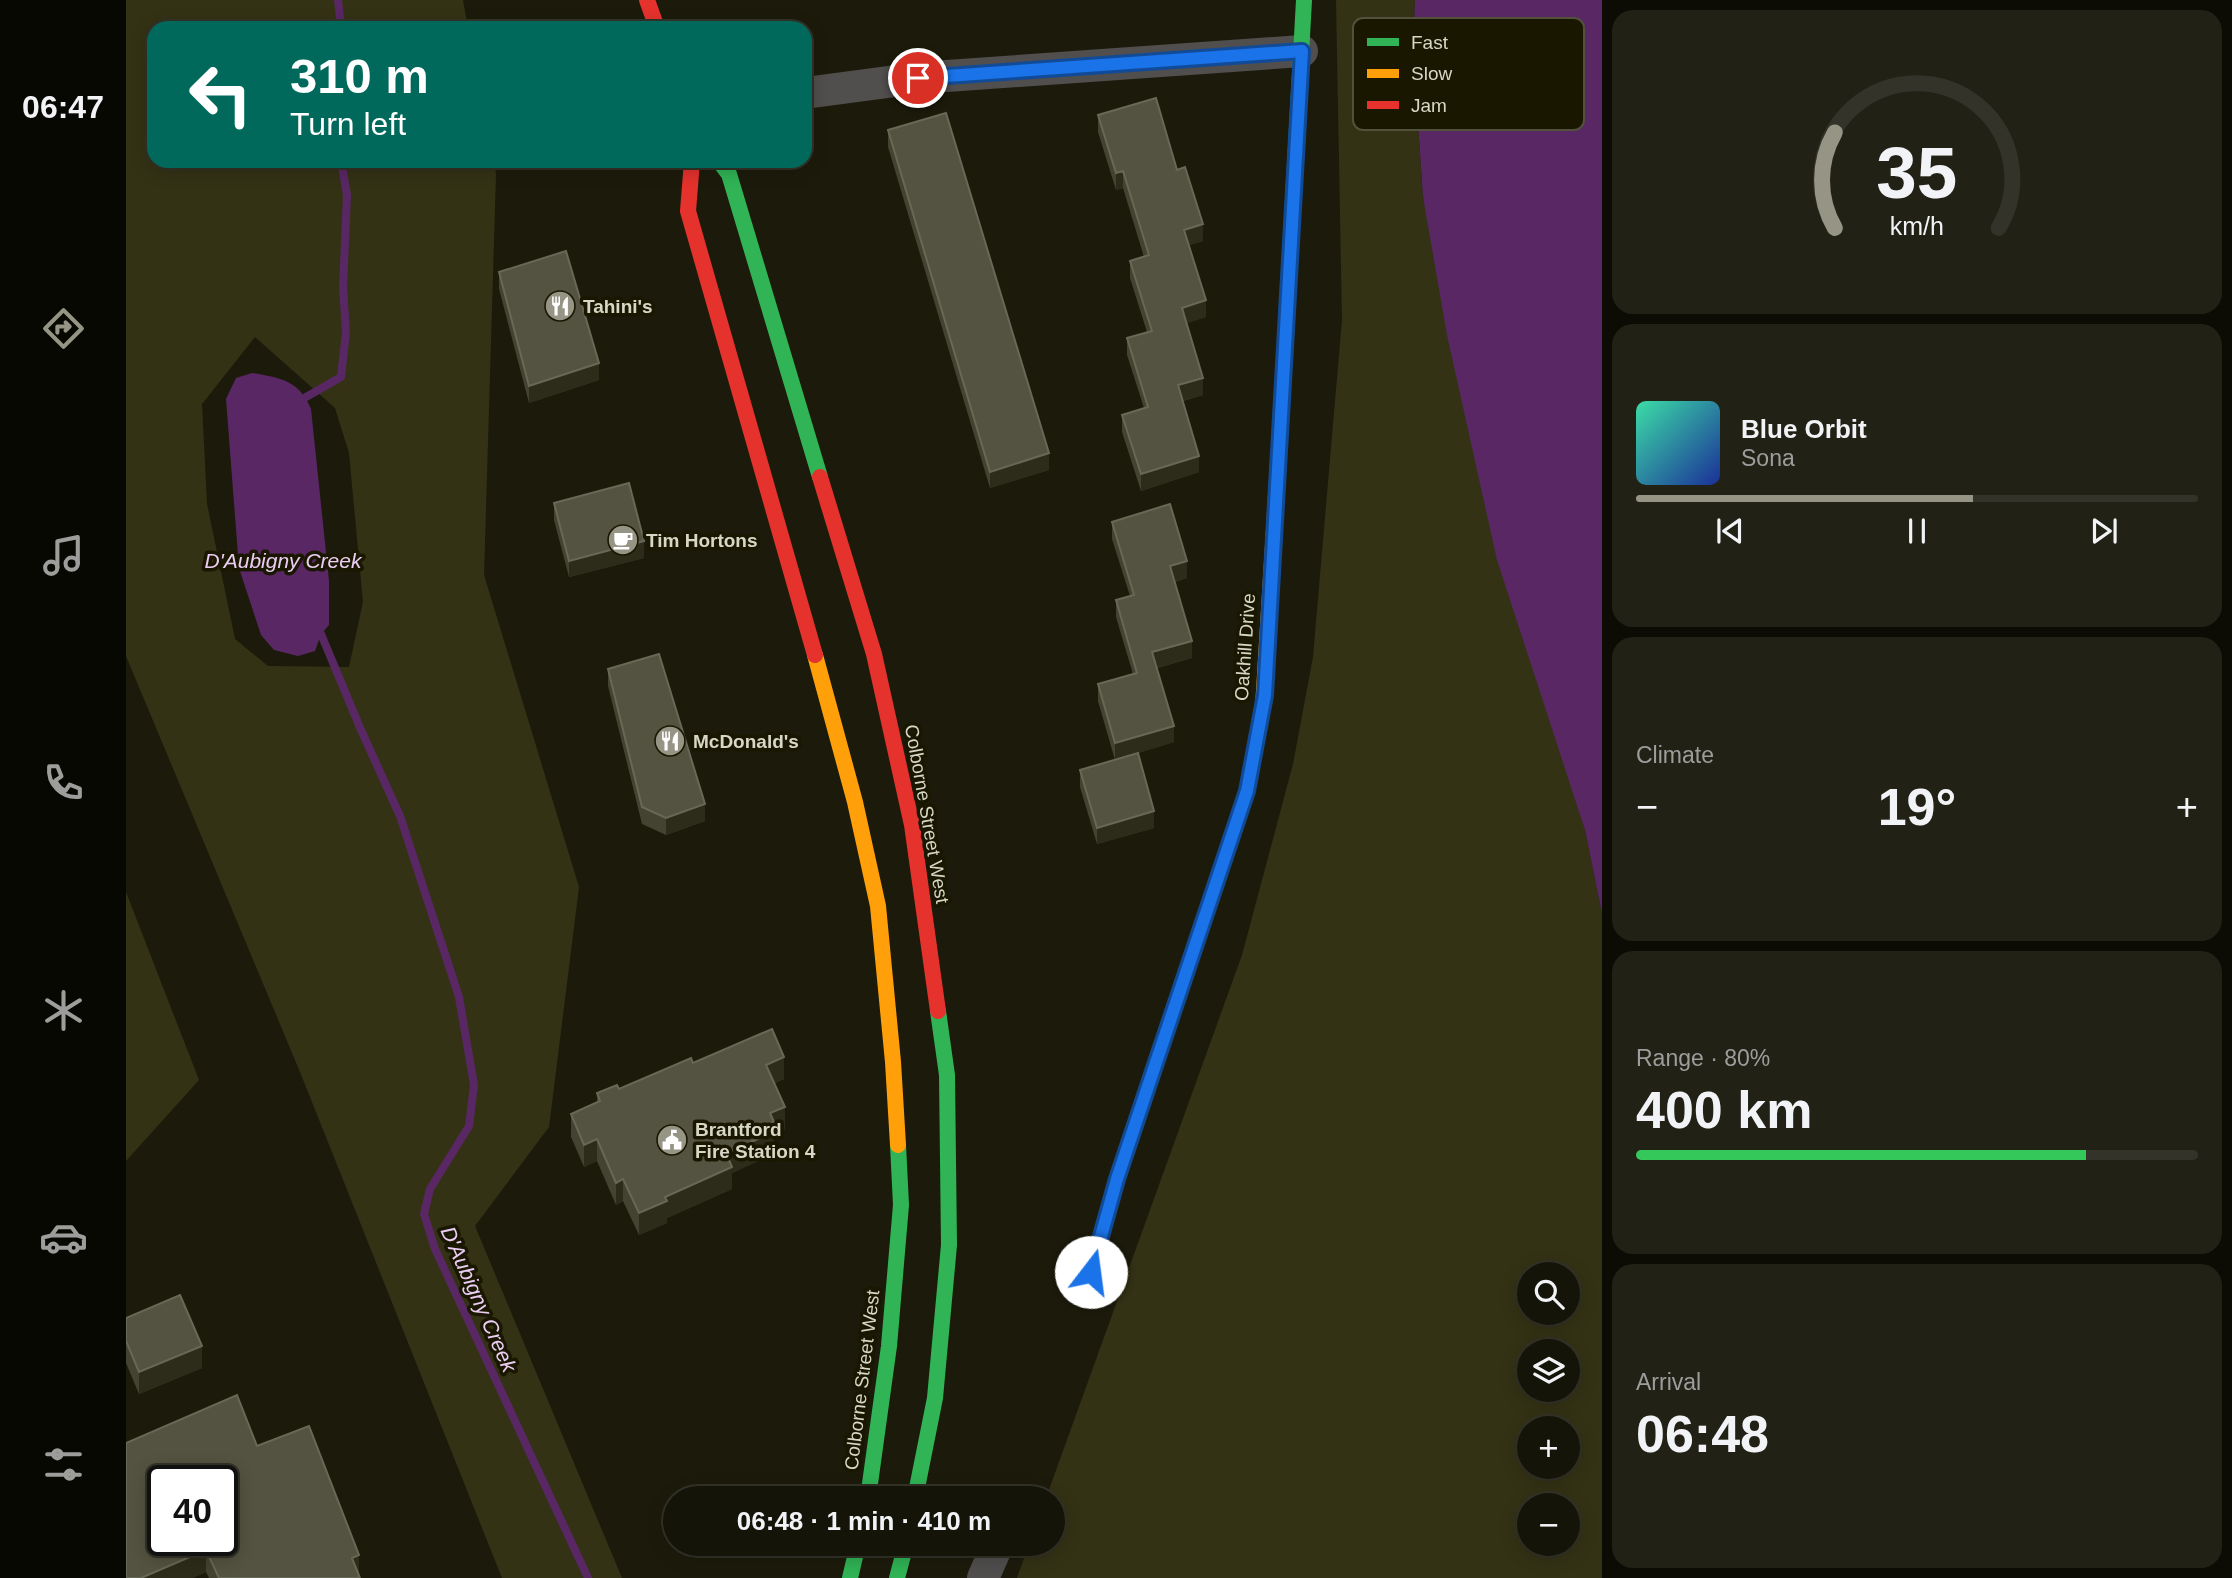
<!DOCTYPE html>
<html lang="en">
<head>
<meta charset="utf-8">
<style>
  :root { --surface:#151408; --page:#222116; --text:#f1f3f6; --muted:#9d9e9c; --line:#343329; --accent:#969585 }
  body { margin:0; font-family:Helvetica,sans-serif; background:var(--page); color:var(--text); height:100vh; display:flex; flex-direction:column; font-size:26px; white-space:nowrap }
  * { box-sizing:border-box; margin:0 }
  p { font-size:23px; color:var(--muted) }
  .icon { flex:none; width:38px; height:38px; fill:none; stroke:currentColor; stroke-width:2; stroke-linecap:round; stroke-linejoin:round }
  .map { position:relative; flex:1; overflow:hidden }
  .side { display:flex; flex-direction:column; gap:10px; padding:10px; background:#0c0b04; width:630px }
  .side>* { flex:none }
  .banner { position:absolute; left:21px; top:21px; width:665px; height:147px; border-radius:21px; box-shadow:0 4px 18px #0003,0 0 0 2px var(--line); background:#00695c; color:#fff; overflow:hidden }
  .fabs { position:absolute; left:1391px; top:1262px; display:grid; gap:14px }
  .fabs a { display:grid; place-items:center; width:63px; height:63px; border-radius:50%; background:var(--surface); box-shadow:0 4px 18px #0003,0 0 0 2px var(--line); font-size:35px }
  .speed { position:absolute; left:21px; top:1465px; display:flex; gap:14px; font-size:35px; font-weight:700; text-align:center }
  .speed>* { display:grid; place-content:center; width:91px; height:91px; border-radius:50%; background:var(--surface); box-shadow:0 4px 18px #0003,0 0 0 2px var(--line); line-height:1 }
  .speed .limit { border:4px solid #111; border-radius:10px; background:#fff; color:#111 }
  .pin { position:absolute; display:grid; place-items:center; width:60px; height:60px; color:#fff; margin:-30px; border:4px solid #fff; border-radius:50%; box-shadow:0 2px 7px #0007 }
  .me { position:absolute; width:77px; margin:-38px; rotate:15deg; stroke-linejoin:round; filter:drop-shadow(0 0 5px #0008) }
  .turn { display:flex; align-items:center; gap:24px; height:147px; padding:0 28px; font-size:32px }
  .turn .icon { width:91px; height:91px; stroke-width:2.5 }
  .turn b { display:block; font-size:49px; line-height:60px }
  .big { font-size:52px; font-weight:700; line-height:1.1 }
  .side .card { flex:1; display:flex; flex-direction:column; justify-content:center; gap:10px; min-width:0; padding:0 24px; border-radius:21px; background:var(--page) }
  .side .dial { align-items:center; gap:0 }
  .dial svg { height:182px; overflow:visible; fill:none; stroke:var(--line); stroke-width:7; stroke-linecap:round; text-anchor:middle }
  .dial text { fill:var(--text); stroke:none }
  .song { display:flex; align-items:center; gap:21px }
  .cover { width:84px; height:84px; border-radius:10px; background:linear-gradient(135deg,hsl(160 70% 55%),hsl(230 70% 35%)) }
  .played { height:7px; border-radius:4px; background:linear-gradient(90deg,var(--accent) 60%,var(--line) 60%) }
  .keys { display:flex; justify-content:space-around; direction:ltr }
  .heat { display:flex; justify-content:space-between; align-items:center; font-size:38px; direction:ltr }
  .charge { height:10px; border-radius:5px; background:linear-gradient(90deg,#34c759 80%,var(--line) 0) }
  .trip { position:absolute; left:537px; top:1486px; width:402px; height:70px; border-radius:35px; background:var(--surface); box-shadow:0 4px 18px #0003,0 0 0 2px var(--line); font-weight:700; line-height:70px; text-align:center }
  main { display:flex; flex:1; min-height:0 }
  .menu { display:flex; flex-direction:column; width:126px; justify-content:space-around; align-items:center; background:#080803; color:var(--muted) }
  .menu .icon { width:49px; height:49px }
  .menu .selected { color:var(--accent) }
  .menu b { font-size:32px; color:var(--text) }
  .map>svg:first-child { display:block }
  .green { fill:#343215; fill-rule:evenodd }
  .water { fill:#5a2765 }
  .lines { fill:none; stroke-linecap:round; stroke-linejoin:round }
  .stream { stroke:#5a2765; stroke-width:8 }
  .street { stroke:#514e4e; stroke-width:32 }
  .fast { stroke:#30b455; stroke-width:16 }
  .slow { stroke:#ff9f0a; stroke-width:16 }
  .jam { stroke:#e5322d; stroke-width:16 }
  .wall { fill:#444331 }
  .shaded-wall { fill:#2d2c1b }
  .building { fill:#545341; stroke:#686856; stroke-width:2; fill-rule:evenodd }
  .route-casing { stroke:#114b97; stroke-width:18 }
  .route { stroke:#1a73e8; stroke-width:12 }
  .labels { text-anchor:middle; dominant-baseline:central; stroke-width:7; stroke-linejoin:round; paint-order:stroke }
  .poi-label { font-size:19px; font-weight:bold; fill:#d7d7c7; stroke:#191700; text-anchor:start }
  .street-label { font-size:19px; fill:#d7d7c7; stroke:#191700 }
  .water-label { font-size:21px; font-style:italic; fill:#eccdf4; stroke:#191700 }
  .key { fill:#191700; stroke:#52513c; stroke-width:2 }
  .key-label { font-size:19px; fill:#d7d7c7 }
</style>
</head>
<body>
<main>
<nav class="menu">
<b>06:47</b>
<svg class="icon selected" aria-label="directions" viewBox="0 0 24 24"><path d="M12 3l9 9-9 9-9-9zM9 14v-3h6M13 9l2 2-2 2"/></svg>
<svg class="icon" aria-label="music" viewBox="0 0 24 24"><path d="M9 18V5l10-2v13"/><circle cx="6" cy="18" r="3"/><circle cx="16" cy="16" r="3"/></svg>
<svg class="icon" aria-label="phone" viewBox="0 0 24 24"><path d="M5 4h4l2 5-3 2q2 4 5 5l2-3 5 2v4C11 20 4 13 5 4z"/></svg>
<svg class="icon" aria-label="climate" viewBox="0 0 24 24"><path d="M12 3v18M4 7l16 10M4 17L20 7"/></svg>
<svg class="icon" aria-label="car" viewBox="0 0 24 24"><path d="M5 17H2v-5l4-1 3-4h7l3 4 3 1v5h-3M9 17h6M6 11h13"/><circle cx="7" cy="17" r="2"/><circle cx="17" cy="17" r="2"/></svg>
<svg class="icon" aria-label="filters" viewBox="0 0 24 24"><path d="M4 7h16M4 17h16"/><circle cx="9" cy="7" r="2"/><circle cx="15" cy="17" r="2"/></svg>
</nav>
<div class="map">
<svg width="1476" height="1578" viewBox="0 0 1476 1578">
  <rect width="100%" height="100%" fill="#1c1b0b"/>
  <!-- green -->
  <path class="green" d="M0 0H337L342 28H28V161H368L370 174 358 575 453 887 423 1127 349 1226 496 1578H376L174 1072 0 656ZM129 337 209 408 223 453 237 602 223 667 142 666 109 639 81 504 76 404Z
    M1210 0H1289L1287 50 1297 198 1459 830 1476 914V1578H891L903 1544H928V1498H920L1116 955 1167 764 1187 657 1216 320ZM1404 1274H1442V1312H1404ZM1404 1351H1442V1390H1404ZM1404 1428H1442V1466H1404ZM1404 1505H1442V1544H1404Z
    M0 892 73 1080 0 1161Z"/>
  <!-- water -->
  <path class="water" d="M1289 0H1476V914L1459 830 1371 560 1321 335 1297 197 1287 50Z
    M126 373C154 378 173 380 185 409L203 581V625L195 634 189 651 172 656 148 650 135 635 113 568 100 399 110 378Z"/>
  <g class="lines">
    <!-- stream -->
    <path class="stream" d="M212 0 215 28
      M180 397 215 377 220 332 217 288 221 195 215 161
      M195 634 235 730 274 816 333 997 348 1085 343 1126 304 1189 298 1214 309 1249 462 1578"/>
    <!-- street -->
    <path class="street" d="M679 93 792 78 1176 51
      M857 1578 872 1544"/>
    <!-- fast -->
    <path class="fast" d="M593 161 603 174 694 477
      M1157 382 1178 0
      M965 1272 991 1179 1121 791 1137 707
      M742 1498 763 1346 775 1205 772 1145
      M789 1498 809 1398 823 1245 821 1075 812 1011
      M724 1578 732 1544
      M771 1578 780 1544"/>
    <!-- slow -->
    <path class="slow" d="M689 655 729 802 752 906 767 1062 772 1145
      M1137 707 1157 382"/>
    <!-- jam -->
    <path class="jam" d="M521 0 531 28
      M566 161 562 211 689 655
      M694 477 748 654 786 825 812 1011"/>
  </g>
  <!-- wall -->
  <path class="wall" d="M972 115 1051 170 1077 241 1063 245 1080 317 1060 323 1077 395 1057 401 1073 472 1015 491 996 432V415L1018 408 1001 355V338L1021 332 1004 278V261L1018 257 997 188 990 190 972 132Z
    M762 130 923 470 864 488 762 147Z
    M373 272 473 380 403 403 373 289Z
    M428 503 518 558 443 577 428 520Z
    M986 522 1061 578 1049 582 1066 658 1031 668 1048 742 989 760 972 701V684L1007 674 990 617V600L1004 596 986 539Z
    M482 669 579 821 540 835 516 824 482 686Z
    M954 770 1028 828 971 844 954 787Z
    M567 1063 658 1079 649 1083 659 1129 648 1134V1144L632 1151V1161L606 1173V1189L541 1218V1223L513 1235 497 1201 490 1205 471 1161 458 1167 445 1137V1114L471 1103V1093L493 1089Z
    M0 1318 76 1368 13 1394 0 1363Z
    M131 1446 233 1574 234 1578H83L80 1572 66 1578Z"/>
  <!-- shaded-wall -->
  <path class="shaded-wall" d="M997 171V188L990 190V173Z
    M1077 224V241L1058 247V230Z
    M1080 300V317L1056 325V308Z
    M473 363V380L403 403V386Z
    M1077 378V395L1052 402V385Z
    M923 453V470L864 488V472Z
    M1073 456V472L1015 491V474Z
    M518 541V558L443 577V561Z
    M1061 561V578L1044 583V566Z
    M1066 641V658L1026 669V652Z
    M1048 726V742L989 760V743Z
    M579 804V821L540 835V818Z
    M1028 811V828L971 844V828Z
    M658 1057V1079L640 1087V1065Z
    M659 1107V1129L648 1134V1144L632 1151V1161L606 1173V1189L541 1218V1223L513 1235V1213L539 1197 628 1131 644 1113Z
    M471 1139V1161L458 1167V1145Z
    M497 1179V1201L490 1205V1183Z
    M76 1346V1368L13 1394V1372Z
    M80 1550V1572L66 1578H15Z
    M233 1555V1577L226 1558Z"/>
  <!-- building -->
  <path class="building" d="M1030 98 1051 170 1059 167 1077 224 1058 230 1080 300 1056 308 1077 378 1052 385 1073 456 1015 474 996 415 1022 407 1001 338 1026 331 1004 261 1023 255 997 171 990 173 972 115Z
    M820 113 923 453 864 472 762 130Z
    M440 251 473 363 403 386 373 272Z
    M503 483 518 541 443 561 428 503Z
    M1044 504 1061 561 1044 566 1066 641 1026 652 1048 726 989 743 972 684 1011 673 990 600 1008 595 986 522Z
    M533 654 579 804 540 818 516 807 482 669Z
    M1012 753 1028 811 971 828 954 770Z
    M646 1029 658 1057 640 1065 659 1107 644 1113 648 1122 628 1131 632 1139 600 1153 606 1167 539 1197 541 1201 513 1213 497 1179 490 1183 471 1139 458 1145 445 1114 474 1101 471 1093 491 1085 493 1089 565 1058 567 1063Z
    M54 1295 76 1346 13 1372 0 1341V1318Z
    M111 1395 131 1446 183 1426 233 1555 226 1558 234 1578H93L80 1550 15 1578H0V1443ZM37 1480H96V1540H37Z"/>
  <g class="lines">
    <!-- route casing -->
    <g class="route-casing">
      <path id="route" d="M792 78 1176 51 1139 695 1121 791 991 1179 965 1272"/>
    </g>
    <!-- route -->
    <use href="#route" class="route"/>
  </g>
  <!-- icons -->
  <defs>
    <g id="restaurant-disc" transform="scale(1.575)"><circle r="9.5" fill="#969585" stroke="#191700"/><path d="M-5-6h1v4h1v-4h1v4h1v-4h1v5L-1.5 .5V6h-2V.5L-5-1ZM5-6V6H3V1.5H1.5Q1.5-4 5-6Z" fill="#fff"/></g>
    <g id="cafe-disc" transform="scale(1.575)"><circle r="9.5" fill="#969585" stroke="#191700"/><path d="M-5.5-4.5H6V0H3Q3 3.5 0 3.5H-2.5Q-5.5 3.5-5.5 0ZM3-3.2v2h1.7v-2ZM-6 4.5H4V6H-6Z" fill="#fff"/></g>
    <g id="civic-disc" transform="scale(1.575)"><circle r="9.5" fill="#969585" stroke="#191700"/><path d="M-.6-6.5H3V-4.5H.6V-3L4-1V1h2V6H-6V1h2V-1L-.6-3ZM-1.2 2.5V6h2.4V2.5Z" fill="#fff"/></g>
  </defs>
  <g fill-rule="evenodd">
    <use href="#restaurant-disc" x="434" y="306"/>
    <use href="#cafe-disc" x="497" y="540"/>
    <use href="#restaurant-disc" x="544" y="741"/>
    <use href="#civic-disc" x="546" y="1140"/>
  </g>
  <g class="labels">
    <!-- poi labels -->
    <g class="poi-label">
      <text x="457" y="306">Tahini's</text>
      <text x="520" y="540">Tim Hortons</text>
      <text x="567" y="741">McDonald's</text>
      <text x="569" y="1129">Brantford<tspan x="569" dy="22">Fire Station 4</tspan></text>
    </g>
    <!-- street labels -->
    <g class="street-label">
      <text transform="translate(1119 647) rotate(-86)">Oakhill Drive</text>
      <text transform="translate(801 814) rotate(80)">Colborne Street West</text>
      <text transform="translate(736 1380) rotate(-83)">Colborne Street West</text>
    </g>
    <!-- water labels -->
    <g class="water-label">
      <text x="157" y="560">D'Aubigny Creek</text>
      <text transform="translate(353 1299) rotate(66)">D'Aubigny Creek</text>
    </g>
  </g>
  <!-- legend -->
  <rect x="1227" y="18" width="231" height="112" rx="10" class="key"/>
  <rect x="1241" y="38" width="32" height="8" fill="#30b455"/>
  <rect x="1241" y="69" width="32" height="9" fill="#ff9f0a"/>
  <rect x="1241" y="101" width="32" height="8" fill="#e5322d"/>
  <g class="key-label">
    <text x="1285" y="49">Fast</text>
    <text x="1285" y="80">Slow</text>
    <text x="1285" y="112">Jam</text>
  </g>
</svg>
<div class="fabs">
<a><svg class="icon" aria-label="search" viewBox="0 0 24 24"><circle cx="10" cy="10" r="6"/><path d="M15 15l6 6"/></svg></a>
<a><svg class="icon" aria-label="layers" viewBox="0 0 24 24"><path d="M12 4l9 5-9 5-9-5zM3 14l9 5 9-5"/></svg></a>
<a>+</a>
<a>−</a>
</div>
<div class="speed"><div class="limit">40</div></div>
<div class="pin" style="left:792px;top:78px;background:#d93025"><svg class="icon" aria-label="arrive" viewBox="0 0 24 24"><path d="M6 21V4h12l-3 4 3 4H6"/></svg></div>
<svg class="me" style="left:965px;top:1272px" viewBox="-20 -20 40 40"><circle r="19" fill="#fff"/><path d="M0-13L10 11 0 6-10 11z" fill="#1a73e8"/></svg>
<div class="trip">06:48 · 1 min · 410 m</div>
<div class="banner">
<div class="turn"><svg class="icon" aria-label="left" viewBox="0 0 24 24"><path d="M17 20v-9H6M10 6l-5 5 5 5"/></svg><div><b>310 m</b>Turn left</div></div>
</div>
</div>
<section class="side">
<div class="card dial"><svg viewBox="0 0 100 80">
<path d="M14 69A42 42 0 1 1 86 69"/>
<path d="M14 69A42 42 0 0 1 14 27" stroke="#969585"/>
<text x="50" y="56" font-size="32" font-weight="700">35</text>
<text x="50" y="72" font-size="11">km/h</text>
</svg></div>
<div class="card">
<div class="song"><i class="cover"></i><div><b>Blue Orbit</b><p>Sona</p></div></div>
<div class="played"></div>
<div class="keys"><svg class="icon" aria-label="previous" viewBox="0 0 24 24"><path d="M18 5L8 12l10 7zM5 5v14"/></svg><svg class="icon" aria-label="pause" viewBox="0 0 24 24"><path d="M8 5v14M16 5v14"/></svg><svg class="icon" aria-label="next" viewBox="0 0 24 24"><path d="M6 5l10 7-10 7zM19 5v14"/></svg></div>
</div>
<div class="card"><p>Climate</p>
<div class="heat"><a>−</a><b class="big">19°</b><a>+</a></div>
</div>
<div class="card"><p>Range · 80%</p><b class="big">400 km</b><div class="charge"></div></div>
<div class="card"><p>Arrival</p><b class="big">06:48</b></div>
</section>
</main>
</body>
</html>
